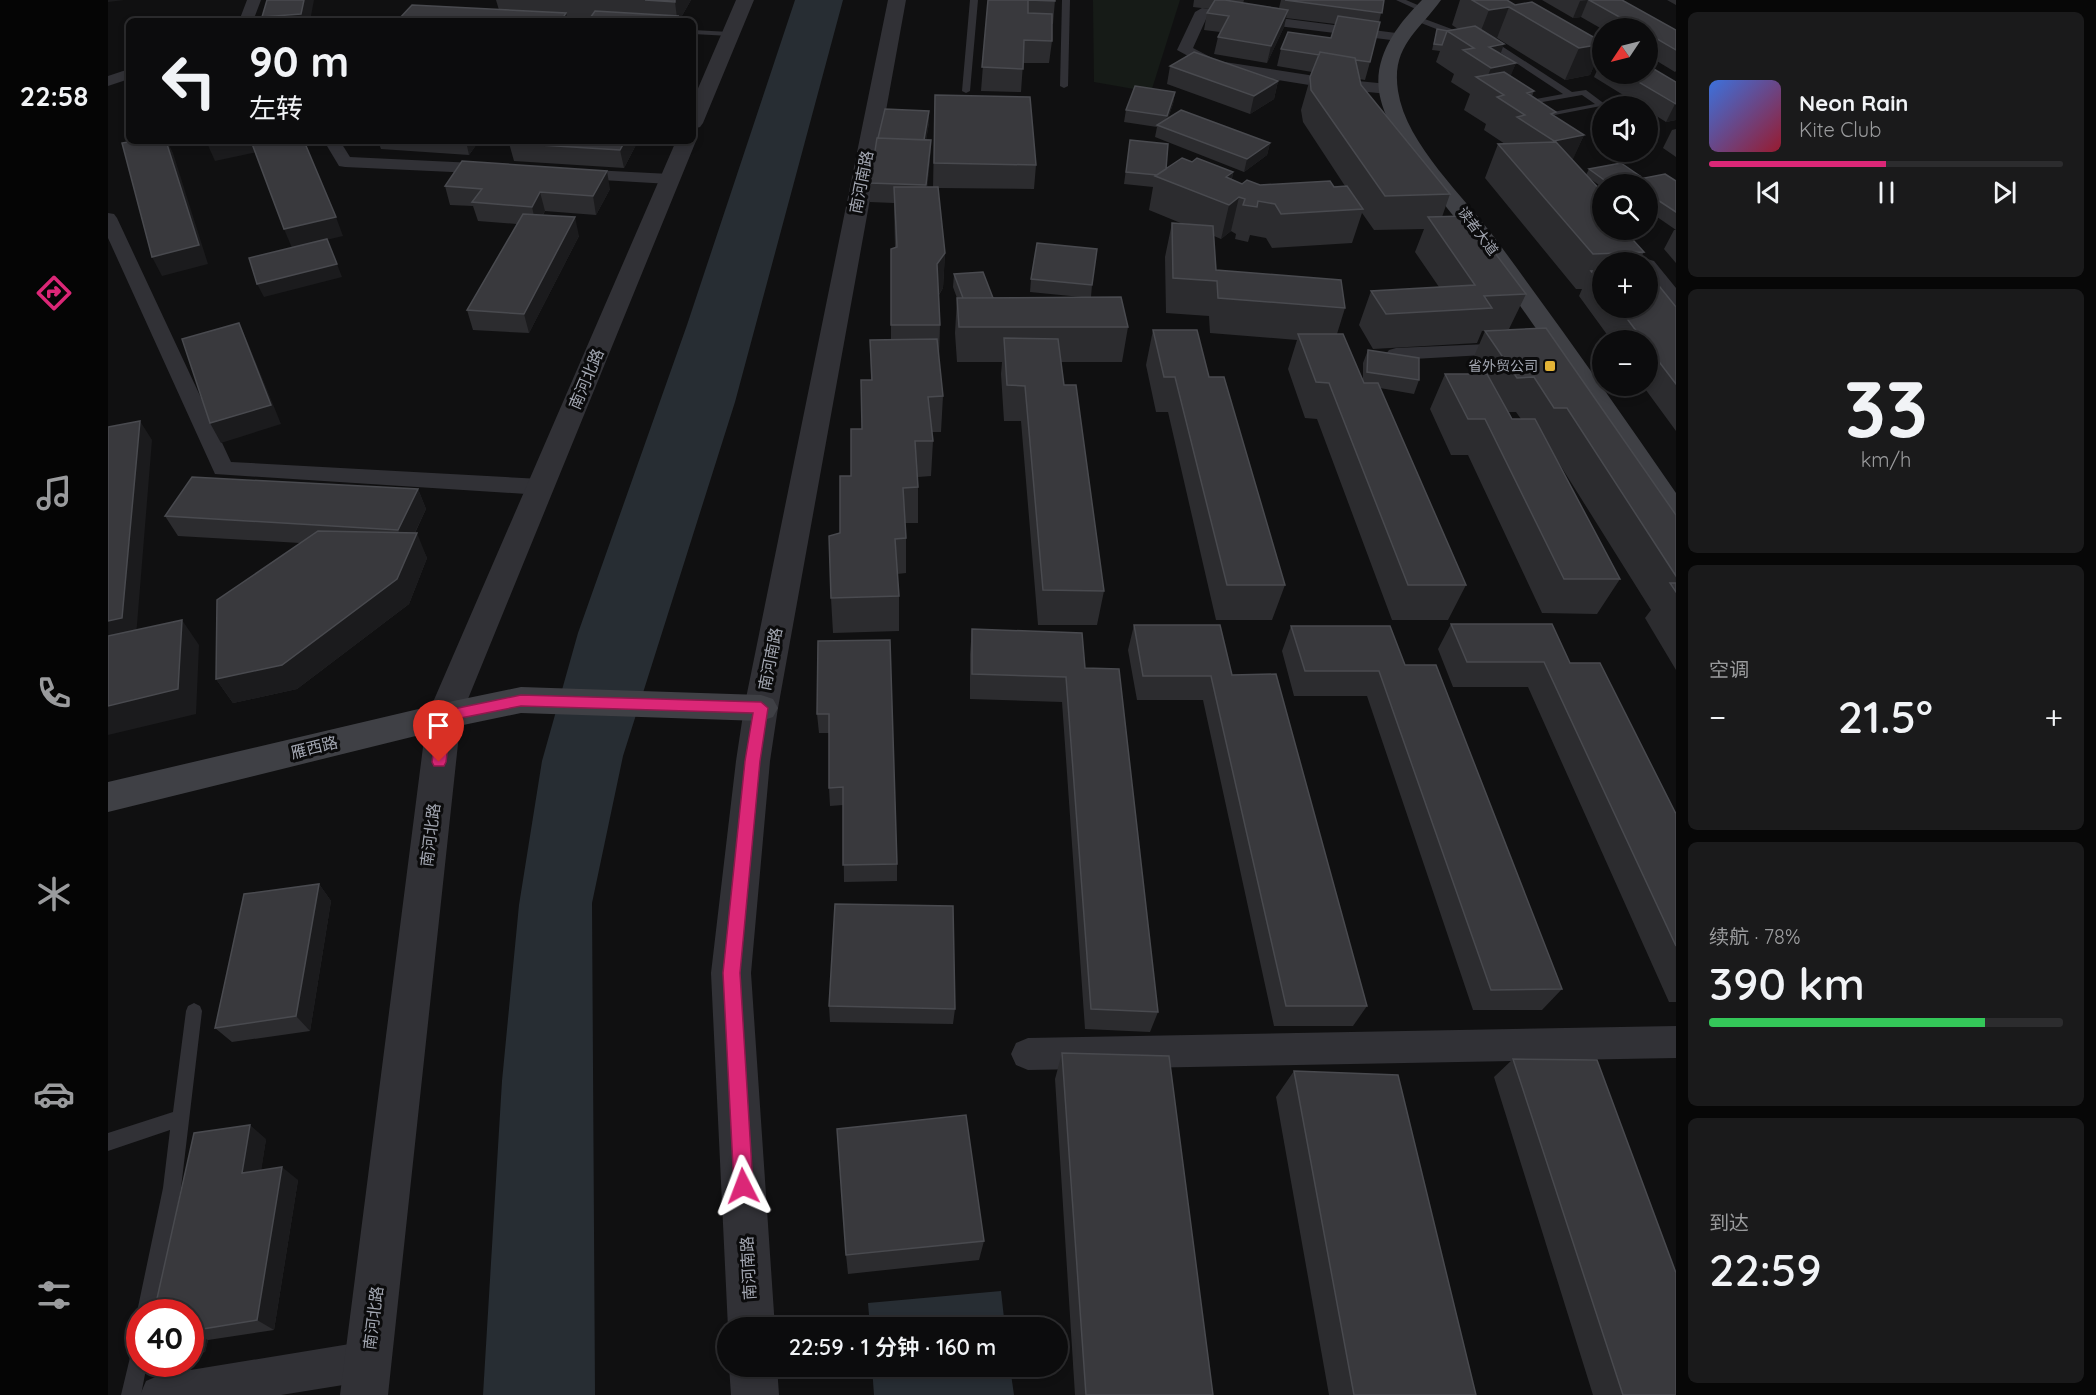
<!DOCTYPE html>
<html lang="zh">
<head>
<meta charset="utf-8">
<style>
  :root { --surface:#0c0c0d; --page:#1a1a1b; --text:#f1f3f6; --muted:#9a9b9d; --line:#2c2c2e; --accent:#db2777 }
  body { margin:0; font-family:Quicksand,"Noto Sans SC",sans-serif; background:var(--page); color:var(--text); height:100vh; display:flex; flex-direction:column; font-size:22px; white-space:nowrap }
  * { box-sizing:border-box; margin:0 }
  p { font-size:20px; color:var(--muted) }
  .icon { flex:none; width:33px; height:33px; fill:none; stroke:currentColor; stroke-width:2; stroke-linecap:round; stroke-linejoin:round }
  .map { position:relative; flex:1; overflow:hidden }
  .details { display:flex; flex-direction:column; gap:12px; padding:12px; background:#070707; width:420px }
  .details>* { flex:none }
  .guide { position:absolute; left:18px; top:18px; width:570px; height:126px; border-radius:9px; box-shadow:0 3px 9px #0003,0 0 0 2px var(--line); background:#0c0c0d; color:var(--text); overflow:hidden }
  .needle { width:39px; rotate:235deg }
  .controls { position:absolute; left:1484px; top:18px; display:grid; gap:12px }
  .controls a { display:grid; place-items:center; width:66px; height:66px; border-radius:50%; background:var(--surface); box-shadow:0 3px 9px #0003,0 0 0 2px var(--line); font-size:30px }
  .speed { position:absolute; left:18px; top:1299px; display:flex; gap:12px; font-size:30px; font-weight:700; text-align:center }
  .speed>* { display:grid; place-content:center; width:78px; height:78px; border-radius:50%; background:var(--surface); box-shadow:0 3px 9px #0003,0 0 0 2px var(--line); line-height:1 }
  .speed .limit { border:9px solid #d22; background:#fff; color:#111 }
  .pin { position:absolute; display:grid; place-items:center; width:51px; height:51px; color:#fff; margin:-62px -26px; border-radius:50% 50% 50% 0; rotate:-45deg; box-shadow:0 0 6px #0007 }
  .pin .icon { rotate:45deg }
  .me { position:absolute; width:66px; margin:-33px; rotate:357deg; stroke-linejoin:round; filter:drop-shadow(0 0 4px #0008) }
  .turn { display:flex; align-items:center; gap:21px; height:126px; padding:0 24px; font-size:27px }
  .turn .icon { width:78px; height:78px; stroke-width:2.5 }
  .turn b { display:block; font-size:42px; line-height:51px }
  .big { font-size:45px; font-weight:600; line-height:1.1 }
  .details .tile { flex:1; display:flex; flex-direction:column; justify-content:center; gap:9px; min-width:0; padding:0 21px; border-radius:9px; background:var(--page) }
  .details .dial { align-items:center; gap:0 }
  .dial b { font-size:78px; line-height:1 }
  .song { display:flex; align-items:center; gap:18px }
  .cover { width:72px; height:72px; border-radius:9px; background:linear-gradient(135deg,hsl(220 70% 55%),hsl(350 70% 35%)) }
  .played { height:6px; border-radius:3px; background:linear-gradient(90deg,var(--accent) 50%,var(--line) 50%) }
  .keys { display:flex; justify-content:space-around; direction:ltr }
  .heat { display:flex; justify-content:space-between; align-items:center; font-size:33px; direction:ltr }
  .charge { height:9px; border-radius:4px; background:linear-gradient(90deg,#34c759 78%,var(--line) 0) }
  .trip { position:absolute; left:609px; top:1317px; width:351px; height:60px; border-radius:30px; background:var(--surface); box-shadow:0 3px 9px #0003,0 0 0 2px var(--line); font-weight:600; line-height:60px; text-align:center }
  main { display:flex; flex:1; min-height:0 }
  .tab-bar { display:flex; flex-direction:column; width:108px; justify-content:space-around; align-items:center; background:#050505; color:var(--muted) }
  .tab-bar .icon { width:42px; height:42px }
  .tab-bar .active { color:var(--accent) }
  .tab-bar b { font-size:27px; color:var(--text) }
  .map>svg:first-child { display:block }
  .green { fill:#161b17 }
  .water { fill:#272d33 }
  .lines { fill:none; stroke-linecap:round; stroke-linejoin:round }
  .service { fill:#313136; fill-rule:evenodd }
  .minor { fill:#313136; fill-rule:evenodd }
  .tertiary { fill:#313136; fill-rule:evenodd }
  .secondary { fill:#3f4045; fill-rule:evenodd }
  .wall { fill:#2c2c2f; fill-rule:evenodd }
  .shaded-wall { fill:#1b1b1d }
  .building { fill:#39393d; stroke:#494a4f; stroke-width:1.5 }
  .route { fill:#db2777; stroke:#8e194d; stroke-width:1.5 }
  .poi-dot { fill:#e3b336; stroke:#0b0b0c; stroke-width:2 }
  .labels { text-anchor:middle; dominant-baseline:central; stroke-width:6; stroke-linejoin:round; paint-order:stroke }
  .far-street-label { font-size:14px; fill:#a2a6b1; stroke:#0b0b0c }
  .far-poi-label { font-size:14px; fill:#a2a6b1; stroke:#0b0b0c; text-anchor:end }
  .street-label { font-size:16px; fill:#a2a6b1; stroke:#0b0b0c }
</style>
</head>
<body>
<main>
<nav class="tab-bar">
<b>22:58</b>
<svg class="icon active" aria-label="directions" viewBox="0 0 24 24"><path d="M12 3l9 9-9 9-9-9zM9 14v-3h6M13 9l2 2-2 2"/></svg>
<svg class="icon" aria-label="music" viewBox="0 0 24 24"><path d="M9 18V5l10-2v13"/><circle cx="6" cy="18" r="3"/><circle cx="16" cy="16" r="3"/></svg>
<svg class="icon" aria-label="phone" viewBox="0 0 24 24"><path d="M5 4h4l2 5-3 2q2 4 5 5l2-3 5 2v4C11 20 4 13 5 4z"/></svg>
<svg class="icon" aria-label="climate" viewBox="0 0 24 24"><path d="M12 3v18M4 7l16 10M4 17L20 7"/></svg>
<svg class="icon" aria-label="car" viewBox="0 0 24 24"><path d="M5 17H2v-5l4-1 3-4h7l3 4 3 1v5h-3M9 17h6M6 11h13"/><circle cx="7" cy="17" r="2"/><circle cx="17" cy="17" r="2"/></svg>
<svg class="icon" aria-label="filters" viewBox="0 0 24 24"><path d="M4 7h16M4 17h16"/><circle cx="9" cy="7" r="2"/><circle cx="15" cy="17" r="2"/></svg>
</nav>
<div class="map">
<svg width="1568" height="1395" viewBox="0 0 1568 1395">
  <rect width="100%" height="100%" fill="#101011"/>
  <!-- green -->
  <path class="green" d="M985 0H1072L1043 92 986 82Z"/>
  <!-- water -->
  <path class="water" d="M687 0H735L627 402 515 756 484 903 487 1395H375L394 1081 411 905 434 761 470 633 579 325Z
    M893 1291 897 1327H762L760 1303Z
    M764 1367H902L906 1395H766Z"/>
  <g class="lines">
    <!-- service -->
    <path class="service" d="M862 0H870L862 91 858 93 854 91Z
      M954 0H962L960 86 956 88 952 86Z
      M1288 0H1298L1319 9 1312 11Z
      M1306 15 1357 34 1358 36 1351 38 1303 19 1302 17Z
      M585 30 622 32 626 34 622 36 585 34Z
      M1378 41H1386L1464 92 1478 90 1498 105 1426 119 1425 117 1429 115 1487 104 1474 95 1412 106V102L1455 94 1381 45H1375L1374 43Z
      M86 1003 92 1006 94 1011 73 1188 49 1312H32V1317L29 1312 55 1188 62 1130 0 1151V1133L65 1112 78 1011 80 1006Z
      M32 1342V1364H39L33 1395H13L25 1345Z"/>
    <!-- minor -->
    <path class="minor" d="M139 0H153L145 21H131Z
      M1094 8 1296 34 1298 37 1291 41 1099 17 1085 48 1110 61 1220 78 1280 84 1288 89 1280 94 1220 88 1106 70 1069 50 1087 12Z
      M21 69V79L0 86V76Z
      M216 141H232L242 157 387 164 393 165 396 169 393 173 387 174 237 167 231 166Z
      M465 169 562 174 568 175 571 179 568 183 562 184 459 178 456 174 459 170Z
      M0 213 6 214 9 218 123 462 433 479 441 482 445 487 441 492 433 495 107 474 0 238Z
      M1539 259 1546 261 1568 288V307L1561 305 1539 277V262H1531Z
      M1404 343 1411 345 1414 349 1411 353 1288 360 1281 358 1278 354 1281 350 1288 348Z
      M1568 1026V1058L920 1070 908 1065 903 1054 908 1043 920 1038Z
      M260 1341 274 1347 280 1361 274 1375 260 1381 173 1395H32L38 1381 52 1375Z"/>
    <!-- tertiary -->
    <path class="tertiary" d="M628 0H646L595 123 592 127 585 129V100Z
      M780 0H798L670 708 662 761 643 973 667 1328H620L603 973 628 761 636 708Z
      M585 137 588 141 353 716 280 1395H232L319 716 568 141H585Z
      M621 1366H669L671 1395H623Z"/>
    <!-- secondary -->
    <path class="secondary" d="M1314 0H1333C1311 31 1283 46 1290 91 1298 145 1358 198 1389 241 1450 324 1510 408 1568 493V525L1558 522C1501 434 1442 347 1381 262 1350 217 1278 143 1271 91 1266 55 1290 24 1314 0Z
      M413 687 653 695 665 699 670 708 665 717 653 721 413 713 336 729 0 812V782L336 703Z"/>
  </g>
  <!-- wall -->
  <path class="wall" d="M388 0H583L571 21H480L481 19 459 18 391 10Z
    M880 0H947L945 24H944V41L941 63H915L913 92 873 91Z
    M1086 0H1136L1135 3 1171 8 1173 0H1276L1262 62 1257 80 1251 79 1253 85 1342 194 1334 217 1418 294 1401 329 1374 331 1369 343 1265 349 1251 325 1263 291 1331 287 1307 252 1316 229 1266 230 1254 213 1244 243 1164 248 1158 238 1142 235 1140 242 1127 239 1128 234 1123 231 1113 239 1106 236 1108 270 1237 308 1229 334 1255 379V363L1260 350 1311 380 1306 394 1272 388 1358 585 1340 620H1284L1209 419 1197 418 1180 369 1189 340 1102 333 1101 316 1058 313 1057 257 1064 223 1075 224 1041 210 1045 187 1016 184 1022 140 1058 169 1084 162 1125 172 1124 179 1134 184 1152 185 1237 186 1195 122 1193 110 1204 72 1169 66 1173 49 1223 38 1227 24 1178 18 1176 27 1159 63 1106 54 1110 37 1112 32 1096 30 1099 13 1102 9 1085 7Z
    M1352 0H1399L1407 5 1494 42V47L1482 75 1457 80 1389 38H1386L1393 54 1408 63 1402 76 1426 91 1424 96 1448 112 1446 116 1476 135 1464 160 1478 175 1481 169 1532 176 1530 179 1568 181V263L1556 249 1566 230H1568L1539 210V184H1494V187L1481 178 1494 192V202L1493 204 1536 252 1530 262H1494V308L1568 307V431L1535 386H1539V340H1503L1471 296 1474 289H1468L1377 178 1390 144H1397L1376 130 1378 124 1356 110 1362 94 1343 82 1346 74 1328 62 1332 51 1324 50 1329 29 1340 31 1350 29 1344 25Z
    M1434 0H1514L1568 30V71L1567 72 1539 55V28L1494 29 1473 17 1465 18Z
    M1559 0H1568V5Z
    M1494 60V74H1539L1568 82V120L1558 122 1539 110V106H1533L1486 77Z
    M1062 66 1170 81 1166 99 1142 114 1059 84Z
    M1067 92 1065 104 1060 118 1162 143 1159 155 1136 172 1047 137 1049 127 1016 122 1018 110Z
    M827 95 928 165 926 189 830 188 837 253 835 288 831 295 832 325 831 359 835 396 833 432H824L825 441 823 476 810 477V523H797L798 538V573L789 574 791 596V631L725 633 723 598 732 533 743 476 754 429 763 380 762 340H783V249L787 248 786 203 762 202V183L821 123 818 140H823L822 159 819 187H825Z
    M1568 129V157L1555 148 1564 130Z
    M270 141H371L361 155 273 149Z
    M403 141H530L516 168 406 161 401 143Z
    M337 186 502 189 488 215 437 211 435 215 471 236 421 333 365 330 359 310 409 224 370 221 365 206 342 205Z
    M846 274 885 298 973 297 922 292 923 279 984 285 983 297 1020 327 1014 362H953L956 385 996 591 989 625H930L913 421H896L893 374 894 362H849L847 333 849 298 845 287Z
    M1438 328 1568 515V670L1537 618 1543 610 1444 452 1512 579 1489 614 1434 613 1360 455H1343L1322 409 1337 374H1366L1362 366 1377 331ZM1401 412H1408L1413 419H1404Z
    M1045 330 1101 377 1177 585 1164 620H1108L1060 412H1048L1038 365Z
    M310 489 318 509 307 533 319 558 301 604 189 689 125 703 108 679 192 543 70 536 57 516Z
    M1343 624 1462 663 1568 814V1002H1561L1420 687H1345L1330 649Z
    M1026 625 1124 675 1259 1006 1245 1026H1166L1095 700H1029L1020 650Z
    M1183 626 1297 665 1454 989 1434 1010H1365L1259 696H1186L1174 651Z
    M864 629 977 668 1050 1012 1042 1032 977 1029 954 702 862 699V654Z
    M710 641 789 864V881L736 882 735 805 722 806 721 788V733H711L709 714Z
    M211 884 223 901 202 1031 124 1042 107 1028Z
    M721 1006 847 1009 845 1024 722 1022Z
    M954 1053 1105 1395H967L947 1079Z
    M1405 1059 1568 1395H1485L1386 1077Z
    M1186 1071 1368 1395H1221L1168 1097Z
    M158 1139 153 1170 190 1180 166 1330 100 1340 97 1352 82 1355V1312Z
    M876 1241 871 1260 740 1274 738 1255Z"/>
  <!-- shaded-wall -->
  <path class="shaded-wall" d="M0 0H16L0 2Z
    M196 0H206L202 21H156L154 17Z
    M567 0H583L571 21H567L569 18 567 2Z
    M1480 0 1473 17 1465 18 1472 1Z
    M1401 7 1389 38 1369 41 1381 10Z
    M1180 10 1176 27 1159 63 1163 46Z
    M458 13 460 21H453Z
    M1396 44 1388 67 1408 63 1395 95 1377 83 1383 68 1381 47Z
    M1494 44V47L1482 75 1457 80 1471 48Z
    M1170 81 1166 99 1142 114 1146 96Z
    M1067 92 1065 104 1056 128 1059 116Z
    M1567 104H1568V120L1558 122Z
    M821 111V123L815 159V146Z
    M1476 135 1461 168 1446 141Z
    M823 140 822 159 818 204V185Z
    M58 141H59L65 153 100 264 54 276 44 257Z
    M108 141H144L149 152 107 161 99 143Z
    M358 141H371L361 155Z
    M517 141H530L516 168 512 150Z
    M1162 143 1159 155 1136 172 1139 159Z
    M499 171 502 189 488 215 485 196Z
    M1125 172 1118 204V177Z
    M1532 176 1529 182 1521 181 1520 184H1498L1499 182Z
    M432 192 437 211 428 225 424 207Z
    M1131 197 1123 231 1113 239 1121 205Z
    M228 217 235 236 184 248 176 229Z
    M467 217 471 236 421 333 416 314Z
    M837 253 835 288 828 299 829 264Z
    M229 264 234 277 156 297 149 284Z
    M131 323 140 343 173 424 113 443 102 423Z
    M32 421 44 440 28 637 0 643V621Z
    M310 489 318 509 299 549 290 530Z
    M309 533 319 558 301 604 189 689 125 703 108 679Z
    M74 620 91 645 88 714 0 735V706Z
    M211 884 223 901 202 1031 188 1016Z
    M142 1125 158 1139 151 1185 134 1173Z
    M174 1167 190 1180 166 1330 149 1320Z
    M82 1332 100 1340 97 1352 82 1346Z"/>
  <!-- building -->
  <path class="building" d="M159 0H196L193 14 154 17Z
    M537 0H567V2Z
    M880 0H947V1L920 0V13L944 14V41L916 40 915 69 874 67Z
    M1107 0H1117L1180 10 1163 46 1110 37 1121 16 1099 13Z
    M1177 0H1276L1274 13Z
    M1364 0H1399L1407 5 1424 2 1494 42V44L1471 48 1401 7 1381 10Z
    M1481 0H1514L1568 30V50L1539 33V28H1531Z
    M304 5 458 13 453 21H289Z
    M487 11 570 16 567 21H480Z
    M1230 16 1272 22 1262 62 1248 60 1247 58 1212 52 1211 55 1173 49 1180 32 1223 38Z
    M163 18 166 21H151Z
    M1367 26 1396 44 1381 47 1408 63 1383 68 1355 50 1366 48 1339 31Z
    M1329 29 1340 31H1339L1334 45 1326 44Z
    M1086 52 1170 81 1146 96 1062 66Z
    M1212 52 1247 58 1253 85 1342 194 1277 196 1203 90 1202 77Z
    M1539 65 1568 82V104L1517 74H1539Z
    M1396 72 1426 91 1419 93 1448 112 1443 114 1476 135 1446 141 1409 117 1417 115 1389 97 1396 95 1368 77Z
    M1027 86 1067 92 1059 116 1018 110Z
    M827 95 922 97 928 165 826 163Z
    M777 109 821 111 816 140 770 138Z
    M1073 110 1162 143 1139 159 1049 125Z
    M769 138 823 140 818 185 762 183Z
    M1022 140 1060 144 1058 169 1049 175 1018 172Z
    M25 141H58L91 245 44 257 14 143Z
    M143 141H196L228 217 176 229Z
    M403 141H517L512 150 401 143Z
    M1448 142 1494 192V195L1485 196 1494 205V230H1516L1536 252 1485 254 1390 144Z
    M1074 158 1084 162 1089 158 1125 172 1118 177 1134 184 1139 180 1152 185 1222 181 1226 187 1239 186 1255 209 1173 214 1167 204 1150 201 1149 207 1135 205 1137 199 1131 197 1121 205 1047 176Z
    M354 161 499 171 485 196 432 192 424 207 364 202 374 189 337 186Z
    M1513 163 1532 176 1499 182 1481 169Z
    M1557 174 1568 181V212L1539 193V184H1527L1521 181Z
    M786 187H830L837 253 829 264 832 325H783V249L789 247Z
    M415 214 467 217 416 314 359 310Z
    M1359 216 1418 294 1376 296 1384 308 1278 314 1263 291 1367 285 1320 217Z
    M1064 223 1105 226 1108 270 1233 280 1237 308 1110 298 1109 281 1065 278Z
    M219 239 229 264 149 284 141 258Z
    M929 243 989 249 984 285 923 279Z
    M1483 271H1494V285Z
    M1539 271 1568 307V384L1539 346V340H1535L1511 308H1539Z
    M875 272 885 298H855L846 274Z
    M1013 297 1020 327H851L849 298Z
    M131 323 163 405 102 423 74 339Z
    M1438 328 1568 515V576L1459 408H1446L1426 377 1409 378 1377 331Z
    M1045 330H1089L1101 377H1116L1177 585H1119L1067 377H1056Z
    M1190 334H1235L1256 383H1270L1358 585H1300L1221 383 1208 382Z
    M896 338 950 339 956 385H968L996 591 935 590 917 386 899 385Z
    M829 339 835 396 820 397 825 441H807L810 487 795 488 798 538 787 539 791 596 723 598 721 536 732 533V476H743V429H754L753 380H764L762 340Z
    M1260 350 1311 358V380L1259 372Z
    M1337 374H1379L1404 419H1427L1512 579H1456L1377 419H1360Z
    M32 421 14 618 0 621V427Z
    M84 477 310 489 290 530 57 516Z
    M210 531 309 533 289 579 174 665 108 679 109 600Z
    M1562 583H1568V592Z
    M74 620 70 689 0 706V636Z
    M1343 624H1444L1462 663H1492L1568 814V946L1436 662H1359Z
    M1026 625H1112L1124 675 1168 674 1259 1006H1178L1103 676H1035Z
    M1183 626H1282L1297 665H1328L1454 989 1383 990 1271 671H1197Z
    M864 629 974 633 977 668 1011 669 1050 1012 983 1009 958 677 864 674Z
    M782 640 789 864 735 865V787L721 788V714H709L710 641Z
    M211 884 188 1016 107 1028 136 894Z
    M727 904 845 906 847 1009 721 1006Z
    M954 1053 1061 1056 1105 1395H978Z
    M1405 1059 1489 1060 1568 1273V1395H1515Z
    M1186 1071 1290 1075 1368 1395H1246Z
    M858 1115 876 1241 738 1255 729 1129Z
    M142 1125 134 1173 174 1167 149 1320 82 1331V1312H46L86 1133Z"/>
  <!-- route -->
  <path class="route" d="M413 695 653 702 660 708 652 761 632 973 645 1186 642 1192 635 1195 629 1192 626 1186 615 973 637 761 645 713 413 706 343 720 338 762 336 766H326L324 762 331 712Z"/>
  <!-- markers -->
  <rect class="poi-dot" x="1436" y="360" width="12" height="12" rx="3"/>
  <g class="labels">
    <!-- far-street labels -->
    <g class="far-street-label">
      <text transform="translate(1370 231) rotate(53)">读者大道</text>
    </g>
    <!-- far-poi labels -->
    <g class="far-poi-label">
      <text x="1430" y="366">省外贸公司</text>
    </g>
    <!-- street labels -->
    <g class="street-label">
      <text transform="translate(753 182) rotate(-79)">南河南路</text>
      <text transform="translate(478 379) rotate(-67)">南河北路</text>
      <text transform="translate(662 659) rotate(-79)">南河南路</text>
      <text transform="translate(206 747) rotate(-14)">雁西路</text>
      <text transform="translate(322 835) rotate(-83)">南河北路</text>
      <text transform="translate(640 1268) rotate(-93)">南河南路</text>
      <text transform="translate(265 1318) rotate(-83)">南河北路</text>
    </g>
  </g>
</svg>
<div class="controls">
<a><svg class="needle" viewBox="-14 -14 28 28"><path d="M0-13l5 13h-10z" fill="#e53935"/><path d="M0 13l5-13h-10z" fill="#9a9b9d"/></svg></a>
<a><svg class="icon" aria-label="sound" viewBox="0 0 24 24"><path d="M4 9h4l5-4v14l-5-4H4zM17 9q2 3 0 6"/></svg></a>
<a><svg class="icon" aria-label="search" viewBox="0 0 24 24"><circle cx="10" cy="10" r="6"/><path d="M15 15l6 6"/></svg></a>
<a>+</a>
<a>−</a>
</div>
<div class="speed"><div class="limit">40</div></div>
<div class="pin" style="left:331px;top:762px;background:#d93025"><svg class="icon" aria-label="arrive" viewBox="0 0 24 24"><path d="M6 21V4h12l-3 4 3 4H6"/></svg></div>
<svg class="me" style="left:635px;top:1186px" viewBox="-20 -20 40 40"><path d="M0-17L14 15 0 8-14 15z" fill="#db2777" stroke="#fff" stroke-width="4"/></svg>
<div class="trip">22:59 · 1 分钟 · 160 m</div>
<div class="guide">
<div class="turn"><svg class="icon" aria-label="left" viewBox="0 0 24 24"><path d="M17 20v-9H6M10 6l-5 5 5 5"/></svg><div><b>90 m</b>左转</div></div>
</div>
</div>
<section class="details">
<div class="tile">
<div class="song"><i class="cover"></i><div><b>Neon Rain</b><p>Kite Club</p></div></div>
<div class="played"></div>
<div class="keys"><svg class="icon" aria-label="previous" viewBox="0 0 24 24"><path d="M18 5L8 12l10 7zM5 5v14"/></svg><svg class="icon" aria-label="pause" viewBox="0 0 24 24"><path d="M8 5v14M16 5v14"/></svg><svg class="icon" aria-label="next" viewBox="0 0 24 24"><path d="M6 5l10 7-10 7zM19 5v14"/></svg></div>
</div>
<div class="tile dial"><b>33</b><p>km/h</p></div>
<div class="tile"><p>空调</p>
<div class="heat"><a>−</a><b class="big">21.5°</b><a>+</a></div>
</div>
<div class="tile"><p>续航 · 78%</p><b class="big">390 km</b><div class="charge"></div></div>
<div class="tile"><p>到达</p><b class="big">22:59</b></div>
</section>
</main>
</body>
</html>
